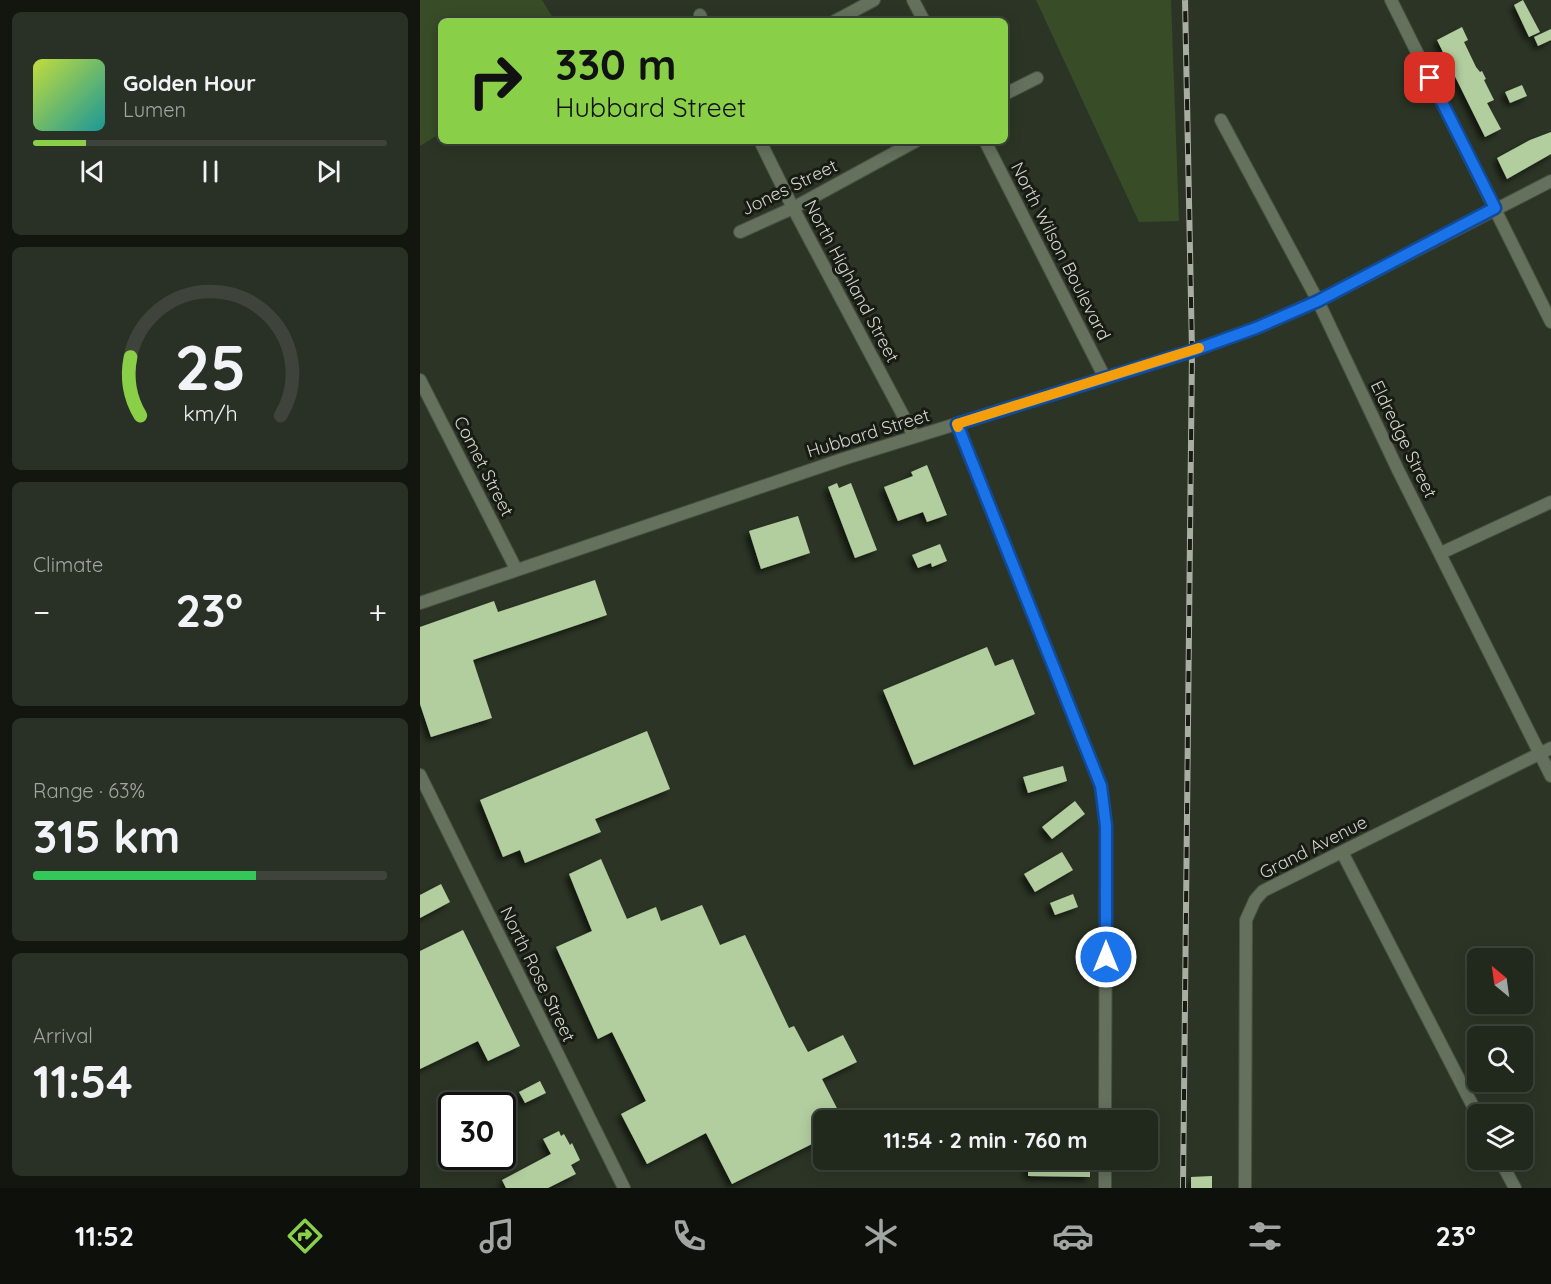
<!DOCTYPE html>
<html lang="en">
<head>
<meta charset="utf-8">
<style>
  :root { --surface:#21281c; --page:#293025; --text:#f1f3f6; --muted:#a2a6a3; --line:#3e443b; --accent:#89cf48 }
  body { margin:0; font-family:Quicksand,sans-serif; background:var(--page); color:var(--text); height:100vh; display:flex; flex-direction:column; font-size:22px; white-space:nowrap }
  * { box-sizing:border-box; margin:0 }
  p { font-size:20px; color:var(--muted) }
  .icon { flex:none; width:33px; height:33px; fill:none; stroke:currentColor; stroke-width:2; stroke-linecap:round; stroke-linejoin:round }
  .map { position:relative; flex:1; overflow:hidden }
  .drawer { display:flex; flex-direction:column; gap:12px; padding:12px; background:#12160f; width:420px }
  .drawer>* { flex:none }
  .banner { position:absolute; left:18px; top:18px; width:570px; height:126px; border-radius:9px; box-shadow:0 3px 15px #0003,0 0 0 2px var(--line); background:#89cf48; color:#111; overflow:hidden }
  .needle { width:39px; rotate:331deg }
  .fabs { position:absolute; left:1047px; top:948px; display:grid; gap:12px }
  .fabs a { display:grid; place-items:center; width:66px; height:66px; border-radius:9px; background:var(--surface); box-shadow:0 3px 15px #0003,0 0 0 2px var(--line); font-size:30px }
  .speed { position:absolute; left:18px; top:1092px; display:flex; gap:12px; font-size:30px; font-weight:700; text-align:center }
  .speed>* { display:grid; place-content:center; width:78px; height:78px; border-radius:50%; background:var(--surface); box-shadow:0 3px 15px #0003,0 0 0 2px var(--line); line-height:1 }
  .speed .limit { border:3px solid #111; border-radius:9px; background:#fff; color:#111 }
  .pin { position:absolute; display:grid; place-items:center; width:51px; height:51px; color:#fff; margin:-26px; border-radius:12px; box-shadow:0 3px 9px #0006 }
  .me { position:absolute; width:66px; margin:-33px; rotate:0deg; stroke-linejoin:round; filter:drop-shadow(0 0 4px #0008) }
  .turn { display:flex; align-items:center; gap:21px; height:126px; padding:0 18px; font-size:27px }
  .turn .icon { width:78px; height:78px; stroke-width:2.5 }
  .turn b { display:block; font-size:42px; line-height:51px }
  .big { font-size:45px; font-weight:700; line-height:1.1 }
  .drawer .tile { flex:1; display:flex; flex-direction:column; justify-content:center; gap:9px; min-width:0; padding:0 21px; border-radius:9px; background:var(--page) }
  .drawer .dial { align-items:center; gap:0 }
  .dial svg { height:156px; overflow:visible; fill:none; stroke:var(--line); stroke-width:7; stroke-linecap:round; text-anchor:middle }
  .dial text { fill:var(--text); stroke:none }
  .song { display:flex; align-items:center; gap:18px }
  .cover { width:72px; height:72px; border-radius:9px; background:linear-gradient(135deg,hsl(70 70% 55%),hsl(180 70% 35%)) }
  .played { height:6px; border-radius:3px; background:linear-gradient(90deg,var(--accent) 15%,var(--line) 15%) }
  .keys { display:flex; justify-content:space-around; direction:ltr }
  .heat { display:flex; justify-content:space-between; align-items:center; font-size:33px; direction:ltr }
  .charge { height:9px; border-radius:4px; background:linear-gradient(90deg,#34c759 63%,var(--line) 0) }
  .trip { position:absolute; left:393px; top:1110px; width:345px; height:60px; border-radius:9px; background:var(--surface); box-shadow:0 3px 15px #0003,0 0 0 2px var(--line); font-weight:700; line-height:60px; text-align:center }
  .tabs { display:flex; height:96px; justify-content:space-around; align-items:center; background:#0d100b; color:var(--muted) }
  .tabs .icon { width:42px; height:42px }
  .tabs .current { color:var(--accent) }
  .tabs b { font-size:27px; color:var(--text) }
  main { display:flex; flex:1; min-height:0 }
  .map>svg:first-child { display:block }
  .green { fill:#384d27 }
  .building { fill:#b2ce9f; filter:url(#shadow) }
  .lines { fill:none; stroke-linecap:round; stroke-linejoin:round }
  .minor-casing { stroke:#495142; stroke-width:14 }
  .minor { stroke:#65705d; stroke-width:12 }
  .rail-casing { stroke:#a8aea2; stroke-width:6 }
  .rail { stroke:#171b14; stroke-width:4; stroke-dasharray:11; stroke-linecap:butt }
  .route-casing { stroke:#114b97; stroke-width:15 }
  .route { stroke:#1a73e8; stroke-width:10 }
  .slow { stroke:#f59e0b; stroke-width:10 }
  .labels { text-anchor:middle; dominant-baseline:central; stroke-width:6; stroke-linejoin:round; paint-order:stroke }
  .street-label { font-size:18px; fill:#d0d6cb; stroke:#171b14 }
</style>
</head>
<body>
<main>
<section class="drawer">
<div class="tile">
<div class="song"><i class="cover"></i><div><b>Golden Hour</b><p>Lumen</p></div></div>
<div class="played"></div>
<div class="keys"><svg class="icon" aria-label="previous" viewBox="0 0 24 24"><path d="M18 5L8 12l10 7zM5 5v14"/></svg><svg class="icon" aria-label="pause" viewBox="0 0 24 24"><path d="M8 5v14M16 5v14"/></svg><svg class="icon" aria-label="next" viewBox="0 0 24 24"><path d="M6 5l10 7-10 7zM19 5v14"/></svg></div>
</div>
<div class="tile dial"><svg viewBox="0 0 100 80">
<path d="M14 69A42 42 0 1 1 86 69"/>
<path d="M14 69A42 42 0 0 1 9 39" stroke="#89cf48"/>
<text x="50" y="56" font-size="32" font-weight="700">25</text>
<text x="50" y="72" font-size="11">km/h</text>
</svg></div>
<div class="tile"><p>Climate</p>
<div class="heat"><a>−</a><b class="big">23°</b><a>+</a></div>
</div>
<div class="tile"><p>Range · 63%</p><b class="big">315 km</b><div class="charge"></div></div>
<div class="tile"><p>Arrival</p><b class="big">11:54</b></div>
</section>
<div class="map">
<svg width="1131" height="1188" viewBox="0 0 1131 1188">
  <defs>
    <filter id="shadow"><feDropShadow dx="-4" dy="4" stdDeviation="3" flood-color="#0009"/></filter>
  </defs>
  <rect width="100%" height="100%" fill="#2c3525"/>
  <!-- green -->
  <path class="green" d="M0 0H122L135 21H21V133L0 146Z
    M616 0H751L759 221 719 222Z"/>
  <!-- building -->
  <path class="building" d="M1103 0 1120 32 1109 37 1094 5Z
    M1042 27 1048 40 1044 42 1056 67 1060 72 1062 71 1066 79 1064 80 1074 100 1067 103 1081 129 1065 137 1017 40Z
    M1131 29V40L1118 46 1114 37Z
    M1102 85 1107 96 1090 103 1085 92Z
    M1131 132V154L1087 179 1077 158 1110 140Z
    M507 465 527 515 507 522 503 512 478 521 464 487 493 476 491 472Z
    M417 483 419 488 431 483 457 550 435 558 408 487Z
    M378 516 390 553 341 569 329 531Z
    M520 544 527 561 512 567 511 563 498 568 492 555Z
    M175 580 187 615 53 660 72 718 11 737 0 704V627L74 601 78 612Z
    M567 647 575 666 593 659 615 714 494 765 463 690Z
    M227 731 250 789 175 819 181 832 105 863 100 850 83 857 60 800Z
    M643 766 647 781 608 793 603 777Z
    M655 801 665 814 632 839 622 827Z
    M642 852 653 870 615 892 604 874Z
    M181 859 207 919 236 907 241 921 282 905 300 945 325 935 369 1028 374 1026 388 1052 423 1035 437 1062 402 1079 423 1120H404V1138L312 1184 286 1133 227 1164 201 1114 226 1101 192 1032 178 1039 136 947 172 931 149 874Z
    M21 884 30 902 0 918V895Z
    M653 894 658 907 635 915 630 903Z
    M43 930 100 1046 68 1061 58 1041 0 1069V951Z
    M120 1081 126 1093 105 1103 99 1092Z
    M139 1131 141 1136 144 1134 150 1145 152 1143 160 1160 151 1165 156 1174 128 1188H86L82 1180 131 1154 123 1139Z
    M608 1160H670V1177L608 1176Z
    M792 1176V1188H771V1177Z"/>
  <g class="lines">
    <!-- minor casing -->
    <g class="minor-casing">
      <path id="minor" d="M493 0 504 21
        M971 0 1131 322
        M280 15 282 21
        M415 21 454 0
        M585 94 617 78
        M801 120 898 301 978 470 1131 776
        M340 141 373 208 494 436
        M565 141 685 378
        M320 232 373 208 496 141
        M0 380 96 569
        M537 424 681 786 686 826V866L685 1120
        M1021 553 1131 502
        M0 603 423 459 772 351 836 328 898 301 1131 181
        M0 775 204 1188
        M922 852 1058 1116
        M1080 1160 1095 1188
        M685 1188V1160
        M825 1188 826 920 835 900 843 891 1131 748"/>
    </g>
    <!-- minor -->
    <use href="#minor" class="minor"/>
    <!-- rail casing -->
    <g class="rail-casing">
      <path id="rail" d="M763 1188 772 351 765 0"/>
    </g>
    <!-- rail -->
    <use href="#rail" class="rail"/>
  </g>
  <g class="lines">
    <!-- route casing -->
    <g class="route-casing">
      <path id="route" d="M686 957V826L681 786 537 424 772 351 836 328 898 301 1075 208 1010 78"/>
    </g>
    <!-- route -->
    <use href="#route" class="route"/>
    <!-- slow -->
    <path class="slow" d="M538 427 537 424 779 348"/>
  </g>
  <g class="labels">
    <!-- street labels -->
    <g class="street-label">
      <text transform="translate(369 187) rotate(-26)">Jones Street</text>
      <text transform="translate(641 251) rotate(63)">North Wilson Boulevard</text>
      <text transform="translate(432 281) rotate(62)">North Highland Street</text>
      <text transform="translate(448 433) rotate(-17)">Hubbard Street</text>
      <text transform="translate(984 439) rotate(64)">Eldredge Street</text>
      <text transform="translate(64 466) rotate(63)">Comet Street</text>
      <text transform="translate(893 847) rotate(-27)">Grand Avenue</text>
      <text transform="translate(118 974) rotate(64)">North Rose Street</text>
    </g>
  </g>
</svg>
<div class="fabs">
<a><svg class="needle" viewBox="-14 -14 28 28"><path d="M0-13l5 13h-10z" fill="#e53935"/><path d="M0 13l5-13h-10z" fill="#a2a6a3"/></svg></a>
<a><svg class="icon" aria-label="search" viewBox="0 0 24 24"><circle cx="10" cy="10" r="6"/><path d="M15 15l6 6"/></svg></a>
<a><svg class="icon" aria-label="layers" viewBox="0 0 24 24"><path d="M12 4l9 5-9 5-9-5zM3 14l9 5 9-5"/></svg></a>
</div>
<div class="speed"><div class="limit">30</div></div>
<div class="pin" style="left:1010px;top:78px;background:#d93025"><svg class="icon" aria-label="arrive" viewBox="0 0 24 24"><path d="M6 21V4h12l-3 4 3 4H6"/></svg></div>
<svg class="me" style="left:686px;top:957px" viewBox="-20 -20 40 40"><circle r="17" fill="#1a73e8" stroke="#fff" stroke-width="3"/><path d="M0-11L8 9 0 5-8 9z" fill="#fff"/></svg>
<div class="trip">11:54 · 2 min · 760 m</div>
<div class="banner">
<div class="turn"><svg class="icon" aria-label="right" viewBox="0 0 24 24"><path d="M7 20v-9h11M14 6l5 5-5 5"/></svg><div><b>330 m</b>Hubbard Street</div></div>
</div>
</div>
</main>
<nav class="tabs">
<b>11:52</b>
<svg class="icon current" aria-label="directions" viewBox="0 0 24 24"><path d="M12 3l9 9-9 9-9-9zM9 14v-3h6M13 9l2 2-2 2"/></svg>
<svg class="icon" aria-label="music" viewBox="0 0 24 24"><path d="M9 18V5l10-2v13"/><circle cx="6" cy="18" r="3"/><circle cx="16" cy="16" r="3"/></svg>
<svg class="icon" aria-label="phone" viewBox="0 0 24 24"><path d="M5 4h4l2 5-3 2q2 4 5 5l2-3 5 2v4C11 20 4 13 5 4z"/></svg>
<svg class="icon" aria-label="climate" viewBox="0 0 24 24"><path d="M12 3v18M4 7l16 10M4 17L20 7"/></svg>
<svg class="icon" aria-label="car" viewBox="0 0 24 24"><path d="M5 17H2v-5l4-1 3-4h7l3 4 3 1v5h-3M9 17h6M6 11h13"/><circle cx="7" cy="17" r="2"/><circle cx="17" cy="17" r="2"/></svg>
<svg class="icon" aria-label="filters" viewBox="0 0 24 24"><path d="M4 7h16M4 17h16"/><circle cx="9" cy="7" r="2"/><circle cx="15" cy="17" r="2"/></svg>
<b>23°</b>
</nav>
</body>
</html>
